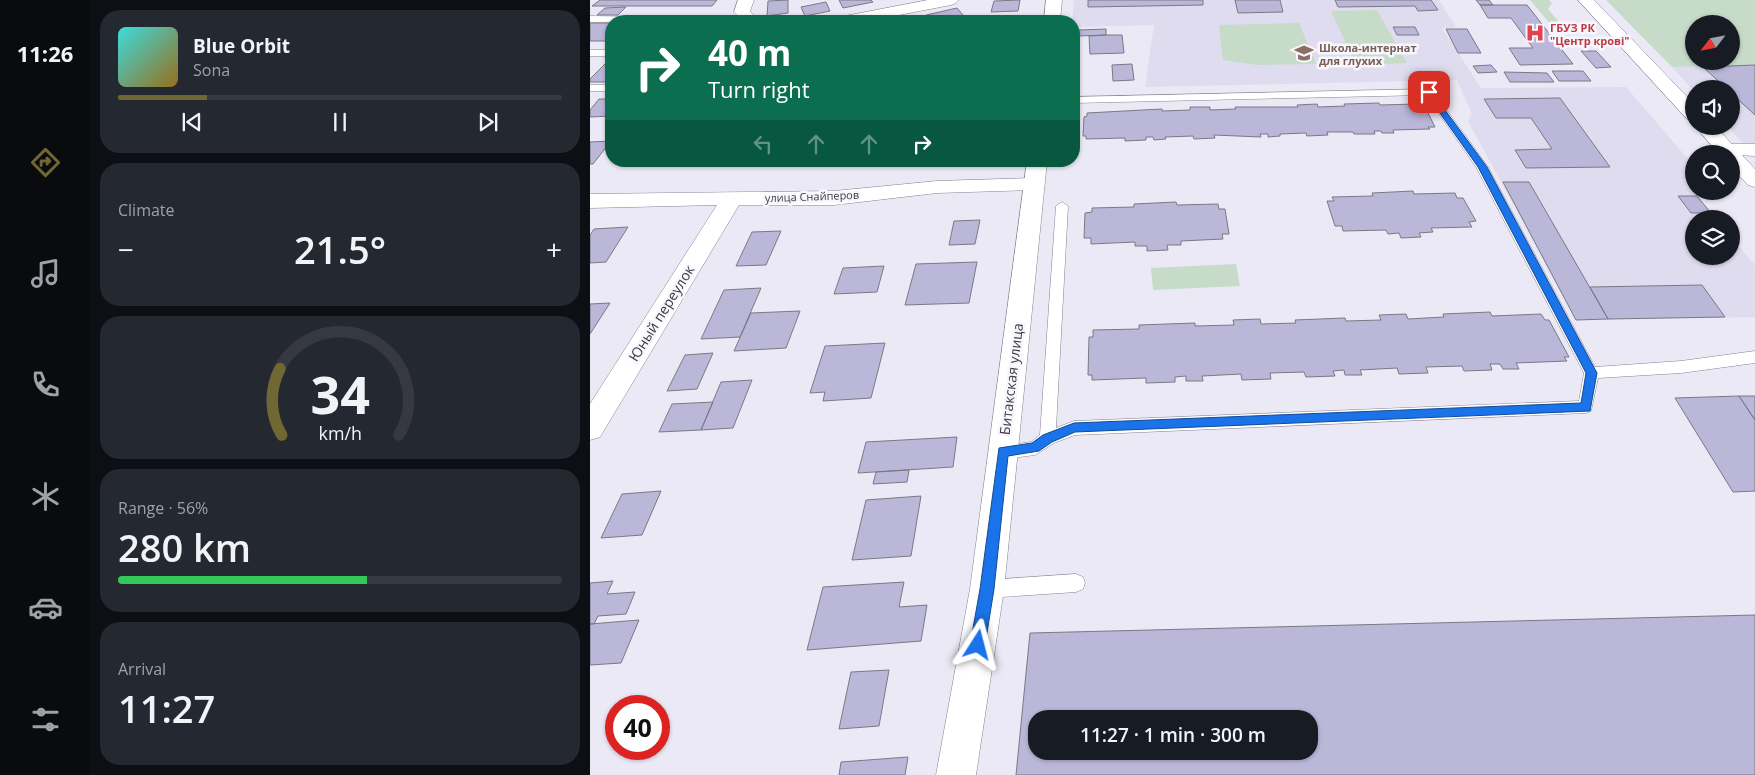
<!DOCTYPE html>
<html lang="en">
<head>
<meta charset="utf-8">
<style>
  :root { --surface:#171b24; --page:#242831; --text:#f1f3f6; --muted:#9ea1a6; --line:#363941; --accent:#706733 }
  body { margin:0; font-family:"Open Sans",sans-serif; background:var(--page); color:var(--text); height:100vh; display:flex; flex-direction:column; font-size:19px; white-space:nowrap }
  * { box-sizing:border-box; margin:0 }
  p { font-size:16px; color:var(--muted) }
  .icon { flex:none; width:28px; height:28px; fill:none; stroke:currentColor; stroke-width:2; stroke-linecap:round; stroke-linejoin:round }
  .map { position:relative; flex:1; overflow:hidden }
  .drawer { display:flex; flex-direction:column; gap:10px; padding:10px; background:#0d0f14; width:500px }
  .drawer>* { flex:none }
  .top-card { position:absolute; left:15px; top:15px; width:475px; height:152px; border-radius:20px; box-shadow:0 1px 4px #0004; background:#0b6e4f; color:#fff; overflow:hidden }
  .needle { width:32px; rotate:238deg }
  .fabs { position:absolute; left:1095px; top:15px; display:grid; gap:10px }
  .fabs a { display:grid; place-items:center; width:55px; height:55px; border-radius:50%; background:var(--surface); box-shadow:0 1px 4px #0004; font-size:25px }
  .speed { position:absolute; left:15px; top:695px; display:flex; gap:10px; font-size:25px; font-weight:700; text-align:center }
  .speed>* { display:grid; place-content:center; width:65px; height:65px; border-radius:50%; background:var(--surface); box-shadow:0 1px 4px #0004; line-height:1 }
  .speed .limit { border:8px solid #d22; background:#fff; color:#111 }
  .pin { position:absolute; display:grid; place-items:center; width:42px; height:42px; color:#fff; margin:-21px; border-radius:10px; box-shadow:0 2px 8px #0006 }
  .me { position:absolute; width:55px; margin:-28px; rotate:9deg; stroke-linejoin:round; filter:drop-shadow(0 0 4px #0008) }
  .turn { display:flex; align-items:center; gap:18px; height:105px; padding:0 20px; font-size:22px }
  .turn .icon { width:65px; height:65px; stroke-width:2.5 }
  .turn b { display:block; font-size:35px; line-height:42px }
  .lanes { display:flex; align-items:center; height:48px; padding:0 20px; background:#0003; justify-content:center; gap:25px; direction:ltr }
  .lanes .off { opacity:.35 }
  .big { font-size:38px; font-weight:600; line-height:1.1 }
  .drawer .card { flex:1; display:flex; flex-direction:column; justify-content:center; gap:8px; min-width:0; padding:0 18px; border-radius:20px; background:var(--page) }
  .drawer .dial { align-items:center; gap:0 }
  .dial svg { height:130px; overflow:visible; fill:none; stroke:var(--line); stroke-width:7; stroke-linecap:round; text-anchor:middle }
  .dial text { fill:var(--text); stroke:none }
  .song { display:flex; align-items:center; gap:15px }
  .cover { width:60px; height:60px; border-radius:8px; background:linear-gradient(135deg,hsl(180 70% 55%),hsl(40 70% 35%)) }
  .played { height:5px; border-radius:2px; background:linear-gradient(90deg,var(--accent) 20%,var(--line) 20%) }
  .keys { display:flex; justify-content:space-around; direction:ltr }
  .heat { display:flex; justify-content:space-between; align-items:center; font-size:28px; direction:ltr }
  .charge { height:8px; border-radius:4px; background:linear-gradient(90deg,#34c759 56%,var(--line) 0) }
  .trip { position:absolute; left:438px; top:710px; width:290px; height:50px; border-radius:20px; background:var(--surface); box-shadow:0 1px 4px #0004; font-weight:600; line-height:50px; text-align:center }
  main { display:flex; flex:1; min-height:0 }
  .tab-bar { display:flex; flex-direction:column; width:90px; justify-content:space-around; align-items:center; background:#090b0e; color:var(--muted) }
  .tab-bar .icon { width:35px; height:35px }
  .tab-bar .current { color:var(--accent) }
  .tab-bar b { font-size:22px; color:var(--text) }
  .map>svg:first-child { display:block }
  .built { fill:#dedcee }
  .green { fill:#c7dbc9; fill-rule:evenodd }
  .building { fill:#bbb7d9; stroke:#7a7983; fill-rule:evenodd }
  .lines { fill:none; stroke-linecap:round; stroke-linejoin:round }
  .service-casing { stroke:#84838d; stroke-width:1 }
  .minor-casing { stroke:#84838d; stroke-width:1 }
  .tertiary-casing { stroke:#84838d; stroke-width:1 }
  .primary-casing { stroke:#84838d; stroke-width:1 }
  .service { fill:#fff; fill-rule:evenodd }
  .minor { fill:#fff; fill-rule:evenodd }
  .tertiary { fill:#fff; fill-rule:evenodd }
  .primary { fill:#fff; fill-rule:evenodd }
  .route { fill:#1a73e8; stroke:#114b97 }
  .labels { text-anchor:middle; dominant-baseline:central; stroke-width:5; stroke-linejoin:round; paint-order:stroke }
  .far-health-label { font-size:11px; font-weight:bold; fill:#be3a42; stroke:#f8f7fe; text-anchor:start }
  .far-education-label { font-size:11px; font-weight:bold; fill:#785e54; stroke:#f8f7fe; text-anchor:start }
  .far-street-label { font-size:11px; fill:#3c3b40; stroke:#f8f7fe }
  .street-label { font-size:14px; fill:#3c3b40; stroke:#f8f7fe }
</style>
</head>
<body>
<main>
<nav class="tab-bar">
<b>11:26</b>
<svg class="icon current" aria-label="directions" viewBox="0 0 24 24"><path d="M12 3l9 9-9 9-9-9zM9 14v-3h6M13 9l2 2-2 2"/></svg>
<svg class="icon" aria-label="music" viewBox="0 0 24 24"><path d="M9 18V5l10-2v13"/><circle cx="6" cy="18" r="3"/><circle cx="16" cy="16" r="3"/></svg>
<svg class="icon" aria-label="phone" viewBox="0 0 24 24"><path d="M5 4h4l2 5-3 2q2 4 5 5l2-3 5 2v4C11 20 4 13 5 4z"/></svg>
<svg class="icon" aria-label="climate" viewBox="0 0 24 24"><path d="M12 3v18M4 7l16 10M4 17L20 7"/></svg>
<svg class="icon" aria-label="car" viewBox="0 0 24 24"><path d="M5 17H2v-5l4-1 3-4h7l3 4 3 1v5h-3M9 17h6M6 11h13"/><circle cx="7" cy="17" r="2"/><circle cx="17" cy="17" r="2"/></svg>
<svg class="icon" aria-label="filters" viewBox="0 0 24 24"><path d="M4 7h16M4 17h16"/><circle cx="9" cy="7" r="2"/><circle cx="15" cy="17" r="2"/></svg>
</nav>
<section class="drawer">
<div class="card">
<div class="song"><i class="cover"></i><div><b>Blue Orbit</b><p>Sona</p></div></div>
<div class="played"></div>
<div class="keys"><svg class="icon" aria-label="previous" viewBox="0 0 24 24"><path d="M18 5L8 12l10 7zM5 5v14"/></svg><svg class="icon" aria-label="pause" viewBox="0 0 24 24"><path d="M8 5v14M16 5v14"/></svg><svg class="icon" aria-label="next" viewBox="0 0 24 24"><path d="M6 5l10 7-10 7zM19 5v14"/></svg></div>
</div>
<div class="card"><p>Climate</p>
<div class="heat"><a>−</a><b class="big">21.5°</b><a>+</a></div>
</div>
<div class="card dial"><svg viewBox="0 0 100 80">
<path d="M14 69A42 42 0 1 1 86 69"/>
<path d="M14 69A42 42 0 0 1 13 28" stroke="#706733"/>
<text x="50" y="56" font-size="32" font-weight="700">34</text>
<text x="50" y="72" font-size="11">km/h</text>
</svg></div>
<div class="card"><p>Range · 56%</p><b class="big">280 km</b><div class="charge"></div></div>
<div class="card"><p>Arrival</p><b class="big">11:27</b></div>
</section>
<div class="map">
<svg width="1165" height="775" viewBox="0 0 1165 775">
  <rect width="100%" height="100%" fill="#ebe9f5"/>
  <!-- built -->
  <path class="built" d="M484 0H849L866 27 852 28 891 88 1036 87 1104 166V191H1112L1107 196 1126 219H1104V256H1141V237L1165 265V317L986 320 878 121 882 114 867 80 555 87 564 25 484 27V21H482Z
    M1165 65V143H1153L1137 126H1141V89H1104V91L1082 67Z"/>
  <!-- green -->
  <path class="green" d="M940 0H959L962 3 958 9 974 28H964Z
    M1016 0H1165V65L1082 67ZM1104 24H1141V61H1104Z
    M787 10 817 63 766 65 741 11Z
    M709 23 726 64 667 65 633 60 629 25Z
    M646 264 650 286 563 290 561 268Z"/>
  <!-- building -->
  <path class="building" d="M10 0H127L122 6H2Z
    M198 0V13L177 16 178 1Z
    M249 0H281L283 2 253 8Z
    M430 0 428 11 401 12 404 1Z
    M498 0H613V5L498 7Z
    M645 0H690L693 12 648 13Z
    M745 0H841L848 10 828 11 825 6 748 7Z
    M886 0H899L903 5H890Z
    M236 2 240 11 215 16 211 7Z
    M890 5H937L983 64 930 65 919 48H943L921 18H898Z
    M36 7 28 15H7L15 8Z
    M367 8 378 21H340L336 15Z
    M0 23H21V41H0Z
    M803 27H825L829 35H807Z
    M516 29V35L489 36V30Z
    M856 29H877L891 53H868Z
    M515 35H532L534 53 500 54 499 36Z
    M991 51H1006L1021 67 1006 68Z
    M15 64H21V82H0V79Z
    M542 64 544 80 523 81 522 65Z
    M901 65 907 72 888 73 883 66Z
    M1165 65V115L1141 93V89H1137L1113 67Z
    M962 71H993L1001 81H969Z
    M914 72 957 73 964 82H920Z
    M970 98 1020 167 936 168 925 150 962 149 941 118H906L894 99Z
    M9 99H21V116L0 117V110Z
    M789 103 790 105 826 104 828 108 835 107 845 127H838L840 129 803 130 804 133H792L791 131H784L785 134H764L763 132H737L738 135 717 136 716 133 690 134V136L678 137V134H670L671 137 624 135 625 138 604 139 603 136 575 137 576 139 564 140 563 137H556V140L535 141V138L496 139V136H493L494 117 497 116V113L572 109V111L600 110V107H620V110L646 109 645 107H708L707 105 727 104 728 107 755 106 754 104Z
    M21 141 3 164H0V142Z
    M913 182H939L1018 319 986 320Z
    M823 191 824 194 865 193 867 198H873L886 221 879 222 882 227 841 228 843 232 829 233 831 237 811 238 809 233 798 234 796 230 753 231 752 226H745L737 201H744L742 197 783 196 782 193Z
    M1088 196H1107L1121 213H1101Z
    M586 202 587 205 628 204 629 209H635L639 234H632L633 239 591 241V245H577L578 250 557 251V246H545V242L501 244V238H494L495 213 502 212V208L544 207V204Z
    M390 220 385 244 359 245 364 221Z
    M38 227 16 262 0 263V235L4 229Z
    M191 231 176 265 146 266 162 232Z
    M387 262 379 303 315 305 326 264Z
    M294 266 287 292 244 294 253 268Z
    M1112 285 1135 317 1018 319 1000 287Z
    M171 288 150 337 111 339 134 290Z
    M20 303 0 334V304Z
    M210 311 196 348 144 351 161 313Z
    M900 312 902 316 951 314 955 320H959L979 357H974L977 361 926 363 929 369H913L910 364H900L902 370 874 371 872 366 836 367 838 373 809 374 807 368 770 370 772 375H755L754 370 743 371 745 376 716 377 714 372 680 373 681 379 652 380 651 374 612 376 613 381H596V376L585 377V382L556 383V378L502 380V375H498L499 337H503V330L549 329V325L605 323V326L644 325 643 320 670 319 671 324 706 323 705 320 755 318 756 321 791 320 789 315 816 314 818 319 854 317 853 314Z
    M295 343 281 398 233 401 235 392 220 393 235 346Z
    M123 353 107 389 77 391 95 355Z
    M162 380 143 428 111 430 131 382Z
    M1149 396H1165V420Z
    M1149 396 1165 420V491L1143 492 1085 398Z
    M123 402 111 430 69 432 82 404Z
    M367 437 363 467 268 473 276 442Z
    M319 470 317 482 283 484 286 472Z
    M71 491 52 535 11 538 32 494Z
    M331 496 321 556 262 560 276 500Z
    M23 581 17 594 45 592 36 614 8 616 4 624H0V583Z
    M314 582 309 607 337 605 331 641 217 650 233 587Z
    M1165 615V775H426L440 633ZM446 719H719V751H446Z
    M49 620 31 663 0 665V624Z
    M299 670 289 726 249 729 261 672Z
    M318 757 315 775H249L251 762Z"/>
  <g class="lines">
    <!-- service casing -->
    <g class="service-casing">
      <path id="service" d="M0 16 134 18 138 21 0 22Z
        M0 50H21V56H0Z
        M0 85H21V91H0Z
        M839 89 842 90 898 167 1005 367 1091 361 1165 351V363L1091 373 1008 378 1001 411 996 413 485 435 464 443 445 455 413 459 407 457 405 452 407 447 441 442 450 435 466 206 472 202 478 206 466 428 484 421 989 401 994 373 886 167 836 95 484 103V97Z
        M486 574 493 577 495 583 493 589 486 592 397 598 390 595 388 589 390 583 397 580Z"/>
    </g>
    <!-- minor casing -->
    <g class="minor-casing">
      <path id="minor" d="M148 0H164L160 11 170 21H153L144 12Z
        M338 0H369L366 3 361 5 278 21H247L249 18 255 16Z
        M1137 144H1165V156L1130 154 1127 150 1130 146Z
        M444 178 451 179 455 184 451 189 444 190 347 193 244 205H149L10 437 0 440V404L127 205 0 208V194L244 191 347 181Z"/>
    </g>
    <!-- tertiary casing -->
    <g class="tertiary-casing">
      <path id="tertiary" d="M456 0H472L470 21H454Z
        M437 161H457L414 589 386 775H346L380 589Z"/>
    </g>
    <!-- primary casing -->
    <g class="primary-casing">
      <path id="primary" d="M988 0H1004L1104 104V121L1097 119Z
        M1105 126H1125L1165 169V187L1158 185 1141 167V154H1129Z"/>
    </g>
    <!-- service -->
    <use href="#service" class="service"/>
    <!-- minor -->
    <use href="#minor" class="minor"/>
    <!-- tertiary -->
    <use href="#tertiary" class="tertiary"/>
    <!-- primary -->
    <use href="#primary" class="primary"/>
  </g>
  <!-- route -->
  <path class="route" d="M836 91H841L897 167 1007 373 1000 411 485 432 462 442 449 451 418 456 404 589 395 645 393 650 388 652 383 650 380 645 390 589 409 448 442 443 453 435 484 423 991 403 996 373 888 167 835 92Z"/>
  <!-- icons -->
  <defs>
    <g id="hospital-bare" transform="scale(1.5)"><path d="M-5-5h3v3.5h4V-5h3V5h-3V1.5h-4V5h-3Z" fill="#e0444e" stroke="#f8f7fe" stroke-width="2.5" paint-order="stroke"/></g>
    <g id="school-bare" transform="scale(1.5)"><path d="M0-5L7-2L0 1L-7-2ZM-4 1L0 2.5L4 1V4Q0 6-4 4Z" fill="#8d6e63" stroke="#f8f7fe" stroke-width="2.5" paint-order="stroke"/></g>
  </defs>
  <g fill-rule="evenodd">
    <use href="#hospital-bare" x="945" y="33"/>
    <use href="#school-bare" x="714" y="53"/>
  </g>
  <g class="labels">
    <!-- far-health labels -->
    <g class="far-health-label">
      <text x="960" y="27">ГБУЗ РК<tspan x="960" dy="13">"Центр крові"</tspan></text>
    </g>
    <!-- far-education labels -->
    <g class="far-education-label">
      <text x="729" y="47">Школа-интернат<tspan x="729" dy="13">для глухих</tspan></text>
    </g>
    <!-- far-street labels -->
    <g class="far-street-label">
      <text transform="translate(222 196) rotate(-2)">улица Снайперов</text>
    </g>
    <!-- street labels -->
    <g class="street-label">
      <text transform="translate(71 313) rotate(-58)">Юный переулок</text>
      <text transform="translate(421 379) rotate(-83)">Битакская улица</text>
    </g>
  </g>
</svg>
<div class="fabs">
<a><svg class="needle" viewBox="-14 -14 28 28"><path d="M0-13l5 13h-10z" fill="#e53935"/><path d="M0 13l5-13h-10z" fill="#9ea1a6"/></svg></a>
<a><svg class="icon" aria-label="sound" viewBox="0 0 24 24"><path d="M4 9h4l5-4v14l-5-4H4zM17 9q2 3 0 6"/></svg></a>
<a><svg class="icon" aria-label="search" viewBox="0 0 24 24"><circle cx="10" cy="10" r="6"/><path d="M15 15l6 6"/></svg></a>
<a><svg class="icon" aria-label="layers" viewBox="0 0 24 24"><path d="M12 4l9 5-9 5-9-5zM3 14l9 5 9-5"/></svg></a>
</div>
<div class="speed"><div class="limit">40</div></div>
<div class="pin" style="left:839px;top:92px;background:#d93025"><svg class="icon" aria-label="arrive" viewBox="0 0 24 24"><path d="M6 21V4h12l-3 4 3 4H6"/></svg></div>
<svg class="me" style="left:388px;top:645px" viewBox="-20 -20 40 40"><path d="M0-17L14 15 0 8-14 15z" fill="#1a73e8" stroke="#fff" stroke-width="4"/></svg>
<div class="trip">11:27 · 1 min · 300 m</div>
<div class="top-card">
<div class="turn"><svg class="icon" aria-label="right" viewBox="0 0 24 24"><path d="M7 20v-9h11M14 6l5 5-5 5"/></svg><div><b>40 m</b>Turn right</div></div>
<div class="lanes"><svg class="icon off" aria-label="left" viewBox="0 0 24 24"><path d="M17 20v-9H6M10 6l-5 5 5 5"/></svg><svg class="icon off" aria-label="ahead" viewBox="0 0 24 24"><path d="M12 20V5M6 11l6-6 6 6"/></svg><svg class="icon off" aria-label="ahead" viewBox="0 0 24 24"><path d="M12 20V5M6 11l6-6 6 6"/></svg><svg class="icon" aria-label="right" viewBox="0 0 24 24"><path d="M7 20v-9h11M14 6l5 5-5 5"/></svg></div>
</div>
</div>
</main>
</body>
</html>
